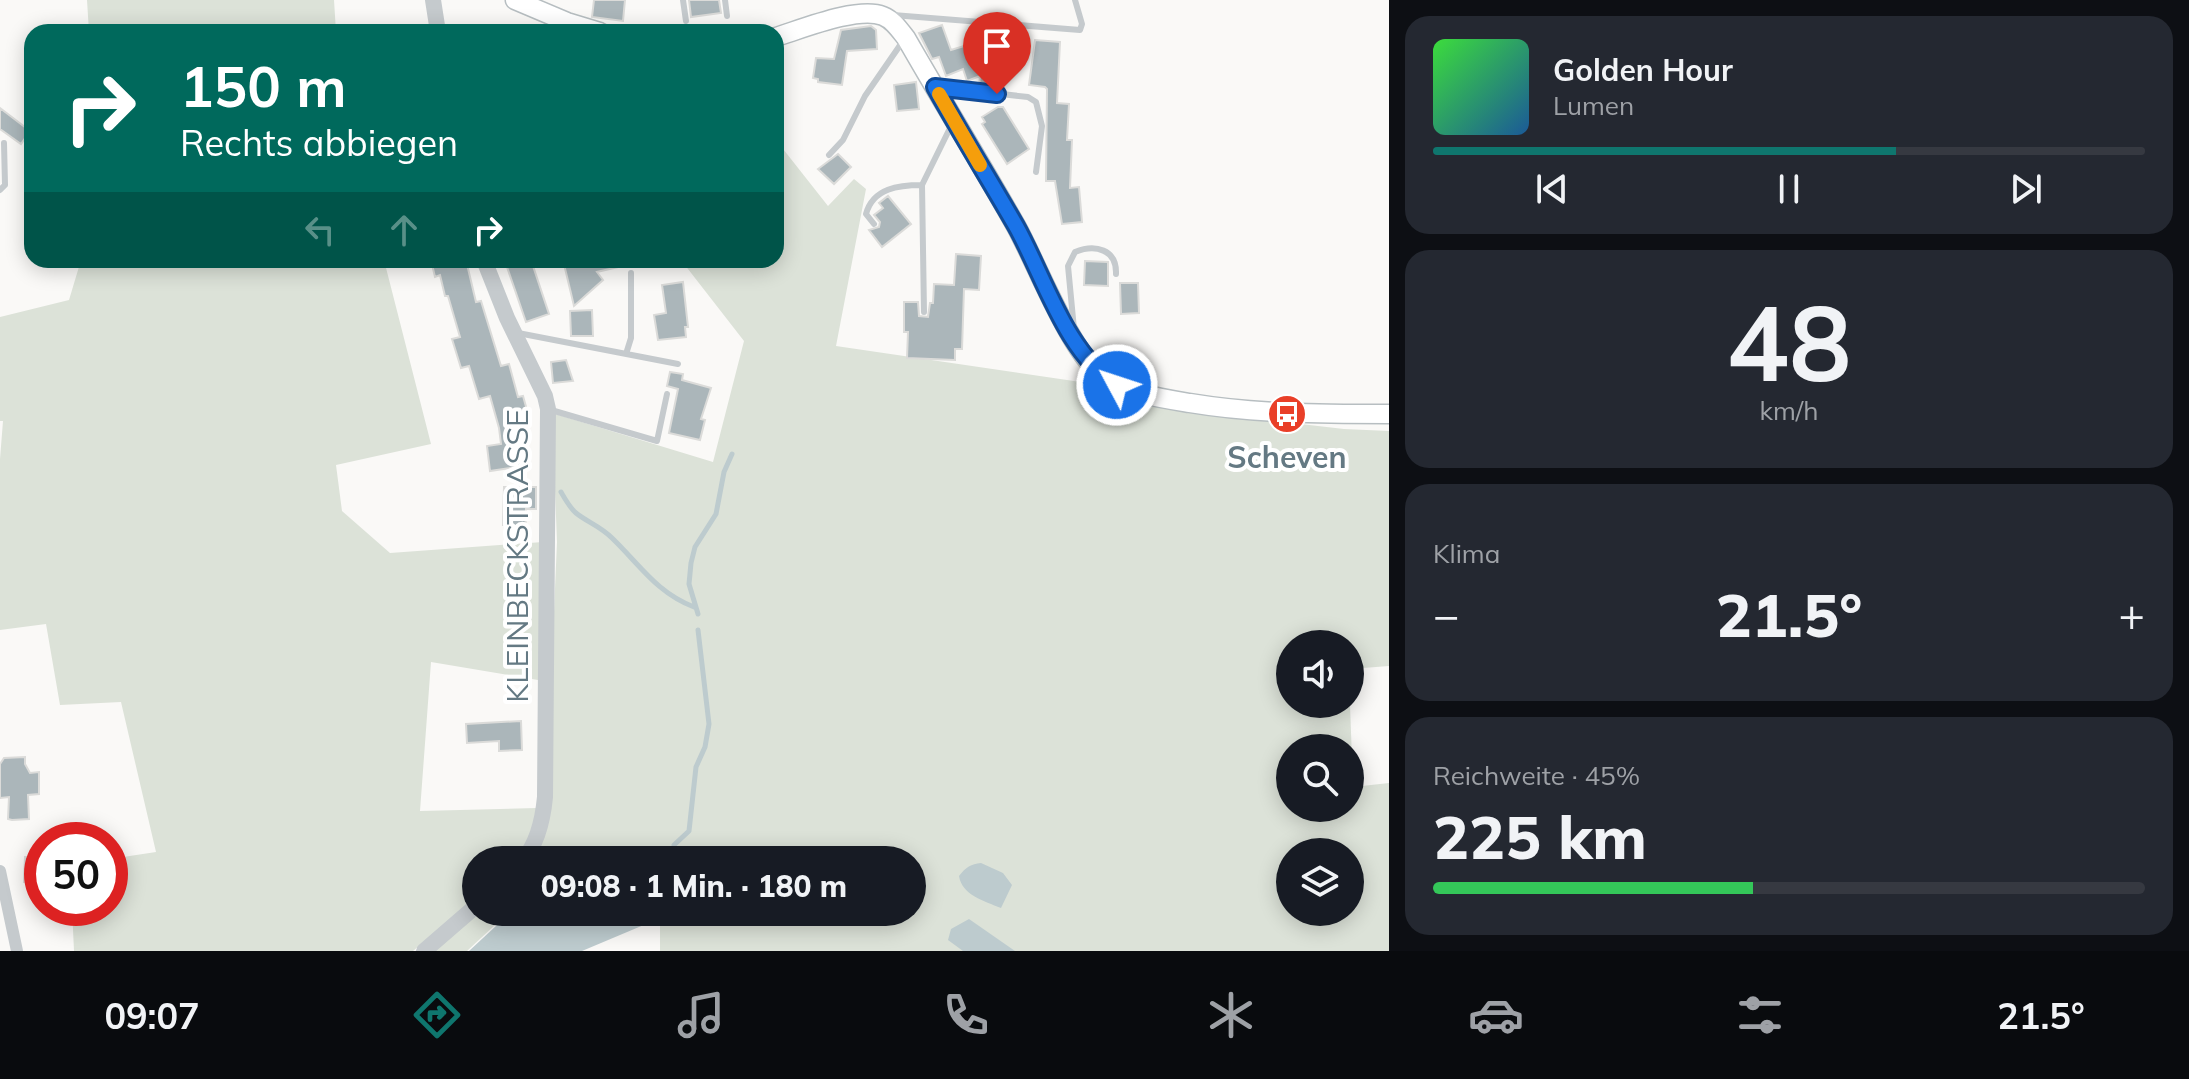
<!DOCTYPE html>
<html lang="de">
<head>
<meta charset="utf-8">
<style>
  :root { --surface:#171b24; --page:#242831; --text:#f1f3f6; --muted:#9ea1a6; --line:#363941; --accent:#0f766e }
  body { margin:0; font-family:Mulish,sans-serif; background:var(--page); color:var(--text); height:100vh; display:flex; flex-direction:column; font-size:30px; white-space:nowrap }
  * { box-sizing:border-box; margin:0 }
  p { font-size:26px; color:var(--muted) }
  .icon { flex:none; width:44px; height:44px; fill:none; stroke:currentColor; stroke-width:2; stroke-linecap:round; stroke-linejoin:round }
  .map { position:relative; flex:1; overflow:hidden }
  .sheet { display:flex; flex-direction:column; gap:16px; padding:16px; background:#0d0f14; width:800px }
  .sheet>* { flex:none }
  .hud { position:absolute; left:24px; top:24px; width:760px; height:244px; border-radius:24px; box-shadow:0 4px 20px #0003; background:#00695c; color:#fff; overflow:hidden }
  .tools { position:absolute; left:1276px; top:630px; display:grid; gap:16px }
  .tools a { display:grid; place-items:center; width:88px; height:88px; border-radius:50%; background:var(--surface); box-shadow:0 4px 20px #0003; font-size:40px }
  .speed { position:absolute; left:24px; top:822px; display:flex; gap:16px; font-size:40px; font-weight:700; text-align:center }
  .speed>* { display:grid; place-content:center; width:104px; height:104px; border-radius:50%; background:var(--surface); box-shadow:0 4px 20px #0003; line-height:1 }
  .speed .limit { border:12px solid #d22; background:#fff; color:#111 }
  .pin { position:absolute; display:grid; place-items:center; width:68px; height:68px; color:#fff; margin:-82px -34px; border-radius:50% 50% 50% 0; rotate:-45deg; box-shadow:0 0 8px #0007 }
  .pin .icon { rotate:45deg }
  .me { position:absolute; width:88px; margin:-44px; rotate:310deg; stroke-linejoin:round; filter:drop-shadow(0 0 6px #0008) }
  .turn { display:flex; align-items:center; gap:28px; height:168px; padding:0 24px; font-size:36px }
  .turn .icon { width:104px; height:104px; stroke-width:2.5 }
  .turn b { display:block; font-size:56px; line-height:68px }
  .lanes { display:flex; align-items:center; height:76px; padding:0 24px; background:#0003; justify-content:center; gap:40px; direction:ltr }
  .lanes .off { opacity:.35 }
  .big { font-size:60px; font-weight:800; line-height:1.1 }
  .sheet .widget { flex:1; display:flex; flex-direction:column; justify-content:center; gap:12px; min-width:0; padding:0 28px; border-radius:24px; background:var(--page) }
  .sheet .dial { align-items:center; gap:0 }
  .dial b { font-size:104px; line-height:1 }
  .song { display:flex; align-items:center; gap:24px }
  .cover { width:96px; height:96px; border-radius:12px; background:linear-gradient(135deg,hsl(120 70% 55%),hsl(210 70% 35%)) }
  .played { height:8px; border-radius:4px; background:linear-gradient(90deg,var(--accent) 65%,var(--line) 65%) }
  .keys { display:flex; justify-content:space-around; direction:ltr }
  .heat { display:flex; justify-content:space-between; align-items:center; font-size:44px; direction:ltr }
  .charge { height:12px; border-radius:6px; background:linear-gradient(90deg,#34c759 45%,var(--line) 0) }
  .trip { position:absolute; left:462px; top:846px; width:464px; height:80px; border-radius:40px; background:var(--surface); box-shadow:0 4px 20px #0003; font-weight:800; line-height:80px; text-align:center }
  .dock { display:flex; height:128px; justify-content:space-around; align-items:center; background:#090b0e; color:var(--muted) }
  .dock .icon { width:56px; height:56px }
  .dock .active { color:var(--accent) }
  .dock b { font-size:36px; color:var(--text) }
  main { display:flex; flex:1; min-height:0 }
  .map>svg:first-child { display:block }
  .green { fill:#dce2d8; fill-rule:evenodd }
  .water { fill:#bdcbce }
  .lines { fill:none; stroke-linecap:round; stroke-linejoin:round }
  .stream { stroke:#bdcbce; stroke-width:5 }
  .building { fill:#abb6ba; stroke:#dbdbd9; stroke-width:2 }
  .secondary-casing { stroke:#b7bec1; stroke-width:21 }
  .service { stroke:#c5cacd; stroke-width:6 }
  .minor { stroke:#c5cacd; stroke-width:12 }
  .tertiary { stroke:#c5cacd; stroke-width:16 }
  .secondary { stroke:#fff; stroke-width:18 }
  .route-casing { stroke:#114b97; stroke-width:20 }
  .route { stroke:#1a73e8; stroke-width:14 }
  .slow { stroke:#f59e0b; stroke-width:14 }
  .labels { text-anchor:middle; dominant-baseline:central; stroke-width:8; stroke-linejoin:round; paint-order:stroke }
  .poi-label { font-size:30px; font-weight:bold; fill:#647983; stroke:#fff }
  .street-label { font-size:30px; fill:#647983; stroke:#fff }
</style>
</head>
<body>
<main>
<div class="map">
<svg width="1389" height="951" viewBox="0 0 1389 951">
  <rect width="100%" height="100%" fill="#faf9f7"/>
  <!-- green -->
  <path class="green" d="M87 0H334L336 32H89Z
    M776 140 828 206 854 179 866 189 836 346 1101 385 1214 414 1344 429 1389 431V666L1350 669V644H1290V704H1350L1353 787 1389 783V951H660V920L656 912H912V860H629L626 855 614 860H528L534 851 551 681 557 542 552 413 713 462 744 341 681 260H776ZM1290 748H1350V808H1290ZM1290 852H1350V912H1290Z
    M81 260H384L431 444 336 465 342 511 390 553 543 542 538 680 431 662 420 811 537 808 527 849 516 860H476V898L413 951H74L72 908H110V859L156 852 121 702 60 705 46 624 0 630V459L3 421H0V317L69 300Z
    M479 912H509L467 951H433Z"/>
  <!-- water -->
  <path class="water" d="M981 863 1003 873 1012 885 1001 908C984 901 962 895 959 876 966 867 971 864 981 863Z
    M511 912H655L658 919 582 951H469Z
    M969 919 1015 951H963L948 940 951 929Z"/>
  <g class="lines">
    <!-- stream -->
    <path class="stream" d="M561 492C565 499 570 508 576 513 587 522 600 526 612 538 640 565 657 593 694 607
      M698 614 689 584 691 563 695 547 716 514 724 472 732 454
      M674 845 689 831 696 767 705 747 709 724 698 630"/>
  </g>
  <!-- building -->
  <path class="building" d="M594 0H625L623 21 592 17Z
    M689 0H719L721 13 691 17Z
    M942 25 951 50 964 46 970 65 979 62 988 87 979 86 980 76 967 81 963 69 946 76 939 57 932 59 919 33Z
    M871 26 876 30 877 49 847 51 842 85 818 82V79L813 78 816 58 834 59 841 30Z
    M1035 40 1060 42 1057 103 1069 104 1067 140H1072L1070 188 1079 187 1082 222 1062 224 1055 181H1046L1047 89 1045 87 1029 85Z
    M916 82 919 109 897 111 894 85Z
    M998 107H1003L1029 149 1007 164 982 124 985 122 982 117Z
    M0 108 30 131 21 144 0 129Z
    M838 154 851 167 834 184 818 169Z
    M888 196 911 224 882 247 869 230 879 227 880 222 874 215 883 208 879 203Z
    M956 254 981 256 979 290 964 289 962 349H955V360L907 358 908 332H904V302H918L919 316 928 317 930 303H933L934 284 954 285Z
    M431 260H466L476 302 481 301 501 366 509 364 518 397 523 396 530 421 520 424 524 452 528 451 530 465 490 471 487 446 501 444 499 428 490 396 479 399 469 366 461 368 452 339 460 337 448 296H445L440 275 435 277Z
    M527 260H531L549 314 526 322 507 267Z
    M563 260H627V265L597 272 603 280 574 306Z
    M1085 261 1108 262V286L1084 285Z
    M683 282 688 327H685L686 337 658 340 654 315 666 313 662 285Z
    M1120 283H1138L1139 313 1121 314Z
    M592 310 593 336H571L570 311Z
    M566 360 573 381 553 383 551 362Z
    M670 372 683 374 682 380 711 388 701 419 705 420 700 440 669 433 678 389 667 386Z
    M504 487H536V509H526L525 537H510L511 525H503Z
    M521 721 522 750 499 751V741L467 743 466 724Z
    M25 757V764L30 773 39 772V794L28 795 29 819 12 820 8 819 9 797 0 798V764L4 758Z
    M25 857H42V882H24Z"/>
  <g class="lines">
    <!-- secondary casing -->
    <g class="secondary-casing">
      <path id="secondary" d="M515 0 567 22 600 32
        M776 37C802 29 858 6 883 16 893 20 899 29 906 38 942 101 980 162 1016 226 1036 262 1072 356 1104 377 1130 394 1159 398 1190 403 1256 414 1322 414 1389 414"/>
    </g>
    <!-- service -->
    <path class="service" d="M683 0 686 21
      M725 0 727 16
      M893 15 1080 30 1082 24 1075 0
      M938 87 1028 97 1036 102 1042 126 1036 172
      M829 155 843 140 865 96 903 41
      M922 185 952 124
      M0 190 5 185 4 143
      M874 224 866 214C873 188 899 185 922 185L924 312
      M1074 329 1068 266 1075 252C1095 244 1117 249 1116 274
      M518 333 678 364
      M626 354 631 338V273
      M551 410 657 441 667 394"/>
    <!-- minor -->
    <path class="minor" d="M0 871 17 951"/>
    <!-- tertiary -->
    <path class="tertiary" d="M433 0 438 32
      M484 260 507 318 545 396 548 409 545 797C543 818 537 844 523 860
      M424 951 476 906"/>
    <!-- secondary -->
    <use href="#secondary" class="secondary"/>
  </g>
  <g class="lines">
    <!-- route casing -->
    <g class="route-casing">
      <path id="route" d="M997 94 935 87C961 134 989 179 1016 226 1044 276 1066 354 1117 385"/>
    </g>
    <!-- route -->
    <use href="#route" class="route"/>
    <!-- slow -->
    <path class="slow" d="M939 94 980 165"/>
  </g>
  <!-- icons -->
  <defs>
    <g id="bus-disc" transform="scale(2)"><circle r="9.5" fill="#e93f28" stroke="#fff"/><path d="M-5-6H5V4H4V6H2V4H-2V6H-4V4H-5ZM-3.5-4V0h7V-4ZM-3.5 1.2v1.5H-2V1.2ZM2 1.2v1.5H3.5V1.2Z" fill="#fff"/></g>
  </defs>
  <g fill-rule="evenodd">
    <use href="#bus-disc" x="1287" y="414"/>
  </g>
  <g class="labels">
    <!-- poi labels -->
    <g class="poi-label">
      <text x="1287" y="457">Scheven</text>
    </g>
    <!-- street labels -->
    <g class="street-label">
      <text transform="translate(517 556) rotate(-90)">KLEINBECKSTRASSE</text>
    </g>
  </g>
</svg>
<div class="tools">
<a><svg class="icon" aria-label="sound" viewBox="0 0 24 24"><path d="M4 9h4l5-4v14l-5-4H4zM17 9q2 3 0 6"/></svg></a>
<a><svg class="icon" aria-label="search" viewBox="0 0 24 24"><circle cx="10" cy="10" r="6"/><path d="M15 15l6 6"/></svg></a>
<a><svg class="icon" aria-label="layers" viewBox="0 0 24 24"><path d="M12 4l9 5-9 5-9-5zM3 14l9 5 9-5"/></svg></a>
</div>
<div class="speed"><div class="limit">50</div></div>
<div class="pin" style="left:997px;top:94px;background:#d93025"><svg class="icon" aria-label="arrive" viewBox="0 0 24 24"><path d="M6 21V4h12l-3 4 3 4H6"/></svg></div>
<svg class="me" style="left:1117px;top:385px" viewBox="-20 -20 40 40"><circle r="17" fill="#1a73e8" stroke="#fff" stroke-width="3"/><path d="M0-11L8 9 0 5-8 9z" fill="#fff"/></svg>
<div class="trip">09:08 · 1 Min. · 180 m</div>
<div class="hud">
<div class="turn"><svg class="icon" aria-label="right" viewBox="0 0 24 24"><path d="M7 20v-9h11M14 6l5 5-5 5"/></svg><div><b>150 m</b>Rechts abbiegen</div></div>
<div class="lanes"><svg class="icon off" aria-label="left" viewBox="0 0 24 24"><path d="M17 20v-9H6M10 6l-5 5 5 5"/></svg><svg class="icon off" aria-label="ahead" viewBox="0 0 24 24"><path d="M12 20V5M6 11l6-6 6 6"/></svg><svg class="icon" aria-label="right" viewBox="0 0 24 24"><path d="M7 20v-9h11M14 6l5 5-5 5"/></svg></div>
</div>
</div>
<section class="sheet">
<div class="widget">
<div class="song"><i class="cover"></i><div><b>Golden Hour</b><p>Lumen</p></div></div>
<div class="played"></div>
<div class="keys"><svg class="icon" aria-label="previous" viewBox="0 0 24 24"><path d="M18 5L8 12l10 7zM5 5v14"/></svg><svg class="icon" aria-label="pause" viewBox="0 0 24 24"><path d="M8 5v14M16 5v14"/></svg><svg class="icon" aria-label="next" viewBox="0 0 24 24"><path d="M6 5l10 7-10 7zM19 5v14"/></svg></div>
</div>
<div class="widget dial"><b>48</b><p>km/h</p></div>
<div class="widget"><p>Klima</p>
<div class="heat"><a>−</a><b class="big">21.5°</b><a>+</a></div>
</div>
<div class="widget"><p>Reichweite · 45%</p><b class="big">225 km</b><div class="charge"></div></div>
</section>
</main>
<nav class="dock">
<b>09:07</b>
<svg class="icon active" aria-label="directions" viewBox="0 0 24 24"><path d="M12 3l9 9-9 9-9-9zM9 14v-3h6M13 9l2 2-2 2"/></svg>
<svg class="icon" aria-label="music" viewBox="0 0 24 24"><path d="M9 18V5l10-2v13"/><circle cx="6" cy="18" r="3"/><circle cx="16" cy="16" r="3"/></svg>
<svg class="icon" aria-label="phone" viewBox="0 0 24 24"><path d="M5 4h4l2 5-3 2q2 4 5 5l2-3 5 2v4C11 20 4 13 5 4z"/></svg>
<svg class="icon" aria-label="climate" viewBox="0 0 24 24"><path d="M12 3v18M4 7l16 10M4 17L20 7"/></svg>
<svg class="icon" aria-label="car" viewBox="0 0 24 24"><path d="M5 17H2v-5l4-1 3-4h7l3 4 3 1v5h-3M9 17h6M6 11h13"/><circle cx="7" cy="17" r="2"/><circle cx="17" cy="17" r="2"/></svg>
<svg class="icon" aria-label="filters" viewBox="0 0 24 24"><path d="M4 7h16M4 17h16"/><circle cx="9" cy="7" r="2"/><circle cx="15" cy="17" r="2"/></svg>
<b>21.5°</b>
</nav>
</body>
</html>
